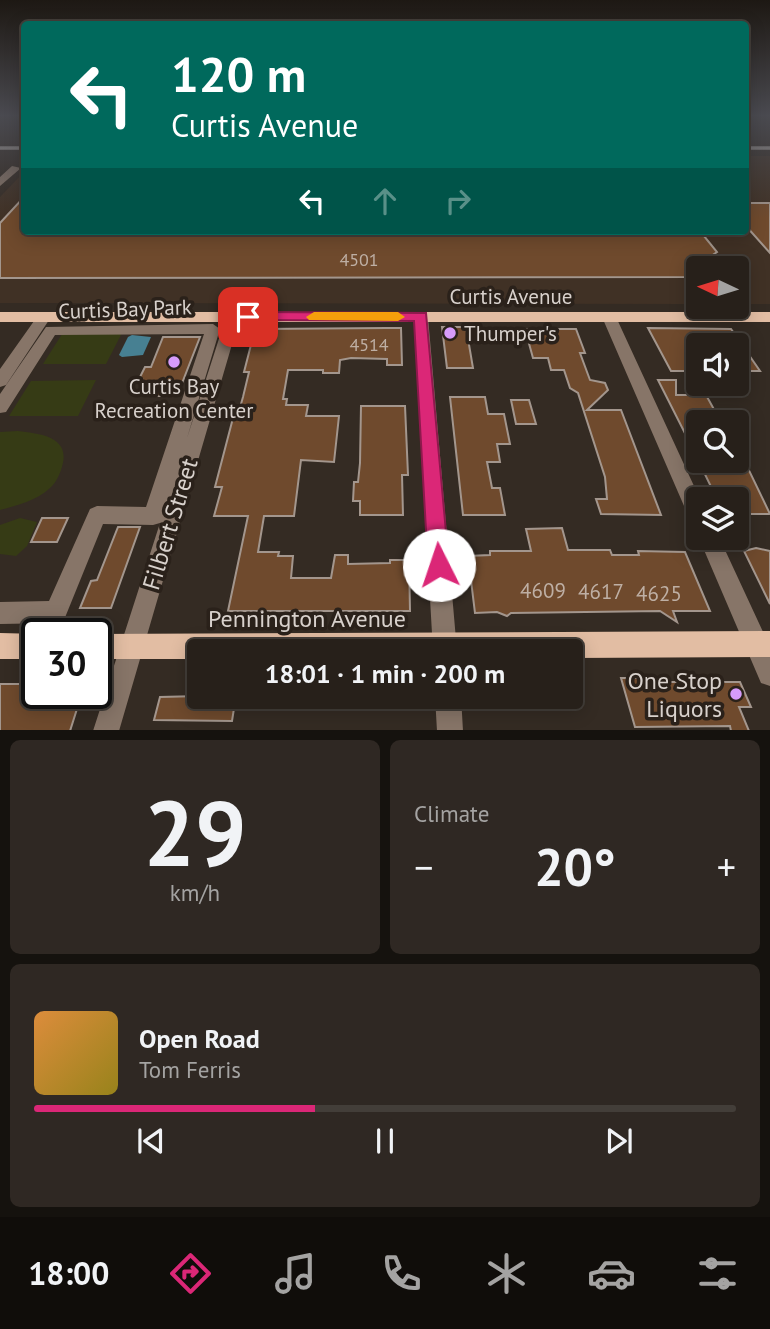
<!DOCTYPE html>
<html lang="en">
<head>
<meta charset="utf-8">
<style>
  :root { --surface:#27201a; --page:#2f2823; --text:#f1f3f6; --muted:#a4a3a2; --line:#433e39; --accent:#db2777 }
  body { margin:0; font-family:"PT Sans",sans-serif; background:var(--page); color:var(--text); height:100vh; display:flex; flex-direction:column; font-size:26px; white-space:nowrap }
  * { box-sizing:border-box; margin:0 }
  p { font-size:23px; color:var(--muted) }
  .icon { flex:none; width:38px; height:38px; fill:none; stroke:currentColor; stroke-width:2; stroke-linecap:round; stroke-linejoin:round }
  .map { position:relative; height:730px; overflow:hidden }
  .sheet { display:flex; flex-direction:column; gap:10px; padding:10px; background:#15120e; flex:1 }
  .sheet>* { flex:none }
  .banner { position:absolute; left:21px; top:21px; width:728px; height:214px; border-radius:7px; box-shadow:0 4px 18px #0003,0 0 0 2px var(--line); background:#00695c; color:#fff; overflow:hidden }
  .needle { width:46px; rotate:274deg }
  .tools { position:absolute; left:686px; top:256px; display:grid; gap:14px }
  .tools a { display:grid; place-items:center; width:63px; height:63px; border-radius:7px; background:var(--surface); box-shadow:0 4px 18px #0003,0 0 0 2px var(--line); font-size:35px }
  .speed { position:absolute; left:21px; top:618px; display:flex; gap:14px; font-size:35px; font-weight:700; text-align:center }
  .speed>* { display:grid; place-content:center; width:91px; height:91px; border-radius:50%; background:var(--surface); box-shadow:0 4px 18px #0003,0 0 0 2px var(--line); line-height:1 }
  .speed .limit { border:4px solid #111; border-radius:10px; background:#fff; color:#111 }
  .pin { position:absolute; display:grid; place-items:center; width:60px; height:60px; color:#fff; margin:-30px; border-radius:14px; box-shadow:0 4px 10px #0006 }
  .me { position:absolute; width:77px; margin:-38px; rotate:356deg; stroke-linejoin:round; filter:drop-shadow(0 0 5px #0008) }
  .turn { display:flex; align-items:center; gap:24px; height:147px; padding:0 35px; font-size:32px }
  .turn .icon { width:91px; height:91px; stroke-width:2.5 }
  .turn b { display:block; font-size:49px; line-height:60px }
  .lanes { display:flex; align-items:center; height:66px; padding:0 35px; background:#0003; justify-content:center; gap:35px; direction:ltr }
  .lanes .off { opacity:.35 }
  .big { font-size:52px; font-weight:700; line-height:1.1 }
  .sheet .tile { flex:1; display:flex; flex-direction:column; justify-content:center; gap:10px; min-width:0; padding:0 24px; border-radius:10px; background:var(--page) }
  .sheet .dial { align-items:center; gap:0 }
  .dial b { font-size:91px; line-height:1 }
  .song { display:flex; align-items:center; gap:21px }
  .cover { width:84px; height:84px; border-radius:10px; background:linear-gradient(135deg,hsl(30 70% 55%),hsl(50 70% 35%)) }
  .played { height:7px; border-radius:4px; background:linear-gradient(90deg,var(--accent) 40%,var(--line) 40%) }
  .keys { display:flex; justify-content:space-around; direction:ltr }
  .heat { display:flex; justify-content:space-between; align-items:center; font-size:38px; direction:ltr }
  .sheet .tiles { flex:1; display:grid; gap:10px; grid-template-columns:1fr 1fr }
  .tile:last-child { grid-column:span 2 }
  .trip { position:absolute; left:187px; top:639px; width:396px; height:70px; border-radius:7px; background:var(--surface); box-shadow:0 4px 18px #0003,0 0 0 2px var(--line); font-weight:700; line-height:70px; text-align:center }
  .tab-bar { display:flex; height:112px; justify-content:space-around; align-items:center; background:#100d0a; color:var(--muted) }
  .tab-bar .icon { width:49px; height:49px }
  .tab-bar .selected { color:var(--accent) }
  .tab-bar b { font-size:32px; color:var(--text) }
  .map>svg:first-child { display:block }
  .built { fill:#403125 }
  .green { fill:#363b15 }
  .water { fill:#478092 }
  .building { fill:#6f4a2d; stroke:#a3968d; stroke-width:2 }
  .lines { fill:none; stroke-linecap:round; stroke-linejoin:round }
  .minor { fill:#877568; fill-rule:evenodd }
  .major { fill:#e2bda3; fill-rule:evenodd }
  .rail { stroke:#b9b2ac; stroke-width:3.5 }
  .route { fill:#db2777; stroke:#8e194d; stroke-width:2 }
  .slow { fill:#f59e0b }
  .poi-dot { fill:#d69bfa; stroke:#2a211a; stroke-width:2.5 }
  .labels { text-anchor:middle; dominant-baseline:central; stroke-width:7; stroke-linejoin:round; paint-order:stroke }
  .number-label { font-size:18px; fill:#beafa4 }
  .street-label { font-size:21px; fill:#d8d1cc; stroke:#2a211a }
  .poi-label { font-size:21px; fill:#d8d1cc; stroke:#2a211a; text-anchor:start }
  .near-number-label { font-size:21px; fill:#beafa4 }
  .near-street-label { font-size:24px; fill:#d8d1cc; stroke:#2a211a }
  .near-poi-label { font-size:24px; fill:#d8d1cc; stroke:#2a211a; text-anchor:end }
</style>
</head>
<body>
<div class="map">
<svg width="770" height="731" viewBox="0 0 770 731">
  <rect width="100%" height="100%" fill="#342b23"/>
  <!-- built -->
  <path class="built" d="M746 156H770V304H737V268H698V304L0 303V197L24 172V231H746Z"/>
  <!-- green -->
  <path class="green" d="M64 331H123L106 364H43Z
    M96 380 78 416H9L31 381Z
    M18 431C42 434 73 437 61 470 59 476 55 484 50 488 36 501 18 505 0 510V432Z
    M20 518 37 522 27 546 16 556 0 554V525Z"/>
  <!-- water -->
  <path class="water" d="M132 335 151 337 143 355 122 357 119 355 128 337Z"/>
  <!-- building -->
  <path class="building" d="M24 197V231H700L717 252 691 270 696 277 0 278V223Z
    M746 203H770V253L746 226Z
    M442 327H466L473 368H447Z
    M387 328H401L402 365H387V359L351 358 340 360 339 373H323V370H288L283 399H287L286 405H308L306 416H339L334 462 301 460 294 516H264L258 552H279L278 556H293L291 578H331L335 555H348V564L390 563V560H409L410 611H228L248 516H214L222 487H215L233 418H237L243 397 249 372H244L253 337H257L258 329Z
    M648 328 731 329 760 371H745L737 359V345H698V371H671Z
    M525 329H576L585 353H580L590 380 605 383 608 390 587 410H621L661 515 601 514 596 499H607L605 477 578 393 570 388 564 370H551L548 358H533Z
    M163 337H200L177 396H146L151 383H141L142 379H139L145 367H151Z
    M658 380H676V395H706L721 422H698V459Z
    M450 397H485L488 414H504L510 444H497L500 462H487L492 488H500L505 515H463Z
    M511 400H529L536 424H516Z
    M361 406H405L408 475H402L403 515H360V501H353L354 482H358L360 463Z
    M698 460H744L770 514H737V499H717Z
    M42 518H68L57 542H31Z
    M118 527H140L111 608H80L91 581 97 580Z
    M562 528 568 550H610L612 555H639L638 551 685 552 710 611H673L677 622 660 611 511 613 507 616 497 612 475 613 468 556 490 555V551H531L526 529Z
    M756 548 770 551V604L744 551Z
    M621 678H664L665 682H740L751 707H739L749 731H731L730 726 635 727Z
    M0 684H37V693H82L70 731H0Z
    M200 696H236L232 721 154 720 160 697Z"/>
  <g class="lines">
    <!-- minor -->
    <path class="minor" d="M12 166 21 168 0 186V177Z
      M44 312 51 317 6 385 0 387V369L39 314Z
      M233 312 240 317 119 731H93L160 523 153 525 103 524 64 620 56 623 0 624V602L49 601 90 509 97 506 146 507 204 334 55 335 6 412 0 413V394L46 327 213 324 220 329 187 438 226 317Z
      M421 312 428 317 457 651H433L414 317Z
      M609 312 616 317 700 499 698 525 691 522 602 317Z
      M698 536 719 537 770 647V686L761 683Z
      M435 696H461L463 731H437Z"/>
    <!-- major -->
    <path class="major" d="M0 312H770V322H0Z
      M770 631V657L570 658V651H200V659H96L94 634Z
      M0 633 39 634 37 659H0Z"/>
    <!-- rail -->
    <path class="rail" d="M0 148H24
      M746 148H770"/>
  </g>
  <!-- sky -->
  <linearGradient id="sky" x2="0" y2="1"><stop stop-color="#1d1813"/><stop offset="0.53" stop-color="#4a4a50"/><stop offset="1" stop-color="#4a4a50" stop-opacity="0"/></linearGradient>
  <rect width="770" height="218" fill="url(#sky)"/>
  <!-- route -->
  <path class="route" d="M248 312 426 313 449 565 446 573 439 576 431 573 428 565 414 321 242 320 240 317 242 313Z"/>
  <!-- slow -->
  <path class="slow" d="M314 312H398L405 317 398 321 309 320 306 317Z"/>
  <!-- markers -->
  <g class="poi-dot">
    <circle cx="450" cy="333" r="7"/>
    <circle cx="174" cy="362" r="7"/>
    <circle cx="736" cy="694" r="7"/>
  </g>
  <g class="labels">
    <!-- number labels -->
    <g class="number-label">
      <text x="359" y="259">4501</text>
      <text x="369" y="344">4514</text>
    </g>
    <!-- street labels -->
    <g class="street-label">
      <text x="511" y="296">Curtis Avenue</text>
      <text transform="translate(125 309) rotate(-2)">Curtis Bay Park</text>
    </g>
    <!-- poi labels -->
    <g class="poi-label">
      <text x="464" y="333">Thumper's</text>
      <text x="174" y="386" text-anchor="middle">Curtis Bay<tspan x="174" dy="24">Recreation Center</tspan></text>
    </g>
    <!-- near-number labels -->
    <g class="near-number-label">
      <text x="543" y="590">4609</text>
      <text x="601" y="591">4617</text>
      <text x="659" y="593">4625</text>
    </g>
    <!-- near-street labels -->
    <g class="near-street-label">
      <text transform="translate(170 524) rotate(-73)">Filbert Street</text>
      <text x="307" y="618">Pennington Avenue</text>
    </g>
    <!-- near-poi labels -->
    <g class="near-poi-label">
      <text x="722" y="680">One Stop<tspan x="722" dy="28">Liquors</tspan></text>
    </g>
  </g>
</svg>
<div class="tools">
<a><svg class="needle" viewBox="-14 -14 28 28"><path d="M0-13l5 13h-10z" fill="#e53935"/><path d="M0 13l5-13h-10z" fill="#a4a3a2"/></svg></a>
<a><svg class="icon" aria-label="sound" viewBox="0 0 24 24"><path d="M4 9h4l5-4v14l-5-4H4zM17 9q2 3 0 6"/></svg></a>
<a><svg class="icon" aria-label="search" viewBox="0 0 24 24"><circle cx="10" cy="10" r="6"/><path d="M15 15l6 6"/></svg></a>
<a><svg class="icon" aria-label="layers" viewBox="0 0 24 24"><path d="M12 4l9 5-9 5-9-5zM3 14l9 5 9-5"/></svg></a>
</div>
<div class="speed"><div class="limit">30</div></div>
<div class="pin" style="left:248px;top:317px;background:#d93025"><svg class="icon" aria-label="arrive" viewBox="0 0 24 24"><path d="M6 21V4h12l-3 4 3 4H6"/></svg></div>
<svg class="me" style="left:439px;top:565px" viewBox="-20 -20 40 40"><circle r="19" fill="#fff"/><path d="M0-13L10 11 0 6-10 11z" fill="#db2777"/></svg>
<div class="trip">18:01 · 1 min · 200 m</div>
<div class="banner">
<div class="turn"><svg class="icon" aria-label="left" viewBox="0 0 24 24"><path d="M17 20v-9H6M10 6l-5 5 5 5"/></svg><div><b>120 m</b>Curtis Avenue</div></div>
<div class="lanes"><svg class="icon" aria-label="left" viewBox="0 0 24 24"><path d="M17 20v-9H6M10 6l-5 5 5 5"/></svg><svg class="icon off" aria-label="ahead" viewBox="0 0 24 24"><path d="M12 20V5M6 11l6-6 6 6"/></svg><svg class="icon off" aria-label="right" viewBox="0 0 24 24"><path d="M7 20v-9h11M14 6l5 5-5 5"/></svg></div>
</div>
</div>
<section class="sheet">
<div class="tiles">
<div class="tile dial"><b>29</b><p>km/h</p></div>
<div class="tile"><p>Climate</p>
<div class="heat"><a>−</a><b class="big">20°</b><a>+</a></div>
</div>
<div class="tile">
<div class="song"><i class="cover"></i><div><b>Open Road</b><p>Tom Ferris</p></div></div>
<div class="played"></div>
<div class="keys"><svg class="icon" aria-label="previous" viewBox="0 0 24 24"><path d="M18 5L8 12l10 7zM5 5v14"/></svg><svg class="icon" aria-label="pause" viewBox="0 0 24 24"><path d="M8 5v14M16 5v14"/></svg><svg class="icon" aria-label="next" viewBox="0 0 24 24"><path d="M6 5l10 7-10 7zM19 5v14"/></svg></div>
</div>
</div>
</section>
<nav class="tab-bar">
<b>18:00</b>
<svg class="icon selected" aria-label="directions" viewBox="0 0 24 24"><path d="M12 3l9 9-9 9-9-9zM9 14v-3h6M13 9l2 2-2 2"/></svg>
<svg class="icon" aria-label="music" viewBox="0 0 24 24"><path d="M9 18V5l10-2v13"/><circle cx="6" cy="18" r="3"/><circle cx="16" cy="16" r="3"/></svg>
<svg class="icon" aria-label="phone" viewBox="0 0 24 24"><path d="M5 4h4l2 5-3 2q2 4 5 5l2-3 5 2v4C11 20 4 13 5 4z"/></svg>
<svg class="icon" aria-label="climate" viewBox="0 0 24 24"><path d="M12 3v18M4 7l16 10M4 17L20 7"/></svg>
<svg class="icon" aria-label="car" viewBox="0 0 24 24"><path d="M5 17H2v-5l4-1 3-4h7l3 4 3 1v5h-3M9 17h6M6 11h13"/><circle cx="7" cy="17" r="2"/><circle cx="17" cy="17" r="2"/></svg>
<svg class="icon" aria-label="filters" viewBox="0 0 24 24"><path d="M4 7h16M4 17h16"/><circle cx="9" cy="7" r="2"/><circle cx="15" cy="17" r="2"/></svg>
</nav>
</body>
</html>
